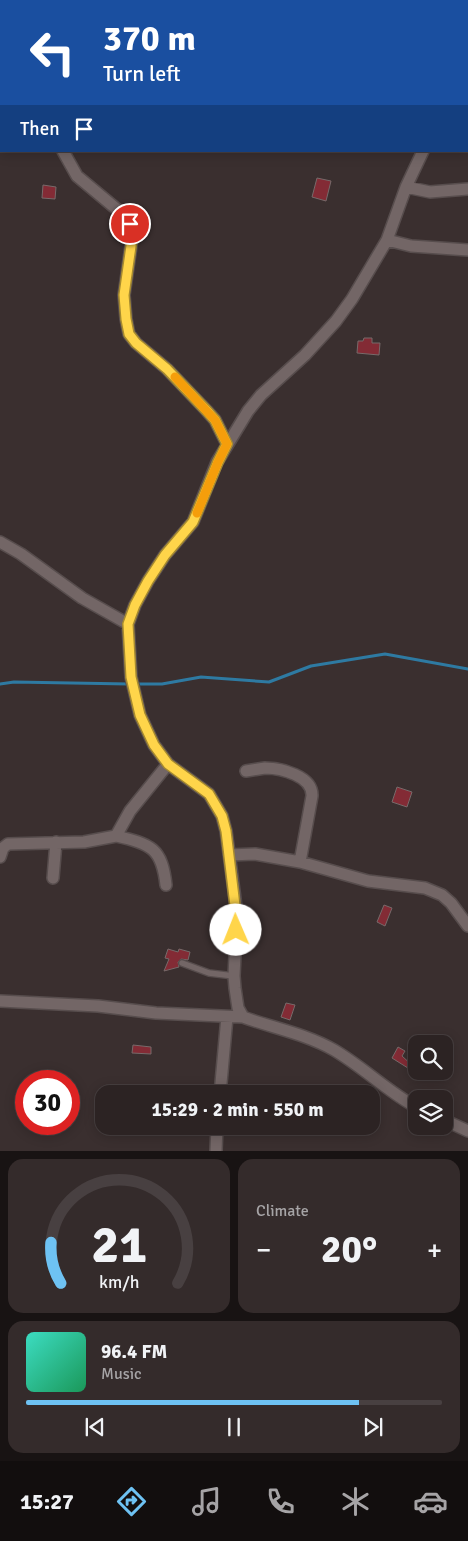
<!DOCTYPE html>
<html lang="en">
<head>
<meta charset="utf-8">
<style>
  :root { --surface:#2c2323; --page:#342b2b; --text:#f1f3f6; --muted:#a6a4a6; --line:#484041; --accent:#6ec2f3 }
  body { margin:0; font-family:Signika,sans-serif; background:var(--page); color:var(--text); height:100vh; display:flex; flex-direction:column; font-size:19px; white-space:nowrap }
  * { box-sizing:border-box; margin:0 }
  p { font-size:16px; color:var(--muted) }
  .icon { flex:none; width:28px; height:28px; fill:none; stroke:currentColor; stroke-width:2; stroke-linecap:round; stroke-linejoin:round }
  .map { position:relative; height:1151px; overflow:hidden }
  .details { display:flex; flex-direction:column; gap:8px; padding:8px; background:#181313; flex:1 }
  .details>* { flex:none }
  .hud { position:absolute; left:0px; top:0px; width:469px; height:152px; box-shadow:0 2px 12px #0003,0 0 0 1px var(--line); background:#1a4fa0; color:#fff; overflow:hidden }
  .buttons { position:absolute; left:408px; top:1035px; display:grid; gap:10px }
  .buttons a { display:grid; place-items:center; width:45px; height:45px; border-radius:10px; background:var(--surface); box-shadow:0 2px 12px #0003,0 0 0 1px var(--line); font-size:25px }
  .speed { position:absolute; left:15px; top:1070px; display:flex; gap:10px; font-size:25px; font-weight:700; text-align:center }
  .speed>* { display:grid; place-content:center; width:65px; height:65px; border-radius:50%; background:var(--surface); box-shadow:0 2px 12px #0003,0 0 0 1px var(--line); line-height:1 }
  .speed .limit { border:8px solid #d22; background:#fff; color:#111 }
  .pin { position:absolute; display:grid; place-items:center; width:42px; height:42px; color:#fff; margin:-21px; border:2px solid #fff; border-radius:50%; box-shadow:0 1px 5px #0007 }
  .me { position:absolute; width:55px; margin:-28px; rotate:359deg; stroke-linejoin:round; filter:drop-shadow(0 0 4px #0008) }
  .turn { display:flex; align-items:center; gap:18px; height:105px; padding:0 20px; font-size:22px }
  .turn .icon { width:65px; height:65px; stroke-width:2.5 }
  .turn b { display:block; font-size:35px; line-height:42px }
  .then { display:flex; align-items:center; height:48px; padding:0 20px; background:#0003; gap:10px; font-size:19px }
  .big { font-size:38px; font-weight:700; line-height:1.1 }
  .details .tile { flex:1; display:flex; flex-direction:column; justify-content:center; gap:8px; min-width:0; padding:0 18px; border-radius:15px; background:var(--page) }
  .details .dial { align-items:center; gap:0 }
  .dial svg { height:130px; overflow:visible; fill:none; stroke:var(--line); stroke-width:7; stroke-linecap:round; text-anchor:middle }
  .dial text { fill:var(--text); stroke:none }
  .song { display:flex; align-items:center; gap:15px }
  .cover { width:60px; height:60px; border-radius:8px; background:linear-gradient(135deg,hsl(170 70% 55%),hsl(150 70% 35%)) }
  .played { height:5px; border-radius:2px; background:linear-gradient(90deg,var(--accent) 80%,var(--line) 80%) }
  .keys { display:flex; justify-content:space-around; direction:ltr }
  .heat { display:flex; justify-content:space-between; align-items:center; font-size:28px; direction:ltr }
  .details .tiles { flex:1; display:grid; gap:8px; grid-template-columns:1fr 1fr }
  .tile:last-child { grid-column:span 2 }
  .trip { position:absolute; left:95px; top:1085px; width:285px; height:50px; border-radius:15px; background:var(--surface); box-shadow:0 2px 12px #0003,0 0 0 1px var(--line); font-weight:700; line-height:50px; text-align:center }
  .dock { display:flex; height:80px; justify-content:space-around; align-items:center; background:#120e0e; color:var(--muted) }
  .dock .icon { width:35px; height:35px }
  .dock .selected { color:var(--accent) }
  .dock b { font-size:22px; color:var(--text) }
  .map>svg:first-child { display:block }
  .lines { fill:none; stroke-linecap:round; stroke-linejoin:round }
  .stream { stroke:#2e7aa2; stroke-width:3 }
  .building { fill:#832b35; stroke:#776a6a }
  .lane-casing { stroke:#574d4d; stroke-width:8 }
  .street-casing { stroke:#574d4d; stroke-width:14 }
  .lane { stroke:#736666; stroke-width:5.5 }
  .street { stroke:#736666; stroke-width:11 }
  .route-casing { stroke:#a68a30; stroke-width:12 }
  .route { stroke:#ffd54a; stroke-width:9 }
  .slow { stroke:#f59e0b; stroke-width:9 }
</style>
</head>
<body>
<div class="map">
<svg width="468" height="1151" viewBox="0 0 468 1151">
  <rect width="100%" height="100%" fill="#3a2f2f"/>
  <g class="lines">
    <!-- stream -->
    <path class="stream" d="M0 684 14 682 129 684
      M136 684H162L201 677 269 682 311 666 385 654 468 669"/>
  </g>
  <!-- building -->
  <path class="building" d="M317 178 331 181 326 201 312 197Z
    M43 185 56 187 55 199 42 198Z
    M364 338H372V343H380L379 355 357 353 358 341H363Z
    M397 787 412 792 407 807 392 802Z
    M384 905 392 908 385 926 377 922Z
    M168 949 178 952 179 949 190 952 188 960 181 959 178 962 179 967 164 971 169 959 165 958Z
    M286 1003 295 1005 290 1020 281 1017Z
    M133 1045 151 1047V1054L132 1053Z
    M398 1047 405 1051 402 1056 414 1067 411 1070 392 1058Z"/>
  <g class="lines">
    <!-- lane casing -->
    <g class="lane-casing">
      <path id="lane" d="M182 963 209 973 234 976"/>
    </g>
    <!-- street casing -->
    <g class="street-casing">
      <path id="street" d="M94 1V0
        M468 30V29
        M0 145 1 144
        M63 151 77 176 125 216 130 224 132 239 124 295 126 319 129 334 136 343 167 369 207 411 215 420 227 444
        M406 187 430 192 468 189
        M387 240 411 246 468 250
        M0 542 21 554 82 598 128 624
        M246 771C252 770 259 769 265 768 281 768 313 776 312 796L300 862
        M116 836C151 844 162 848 166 885
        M229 855 255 854 300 862 368 881 425 888 442 895 451 903 468 926
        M0 857 3 848 8 844 84 842 116 836 130 811 168 764
        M53 878 56 842
        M0 1001 98 1006 156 1013 243 1017
        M220 1094 227 1017
        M416 1107C387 1091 363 1067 334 1050 306 1034 273 1028 243 1017L238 1008 235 988 234 976 237 914 226 831 222 816 209 794 168 764 154 745 140 715 131 677 128 624 135 605 148 581 165 555 193 522 217 462 248 411 261 395 305 355 336 321 352 299 387 240 406 187 423 151
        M444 1120 468 1131
        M216 1151 217 1126"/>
    </g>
    <!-- lane -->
    <use href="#lane" class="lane"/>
    <!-- street -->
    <use href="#street" class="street"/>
  </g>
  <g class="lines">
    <!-- route casing -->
    <g class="route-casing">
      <path id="route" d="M130 224 132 239 124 295 126 319 129 334 136 343 167 369 207 411 215 420 227 444 218 462 193 522 165 555 148 581 135 605 128 624 131 677 140 715 154 745 168 764 209 794 222 816 226 831 236 914V930"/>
    </g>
    <!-- route -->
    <use href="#route" class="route"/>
    <!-- slow -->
    <path class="slow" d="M175 377 215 420 227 444 218 462 197 513"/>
  </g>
</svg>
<div class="buttons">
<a><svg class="icon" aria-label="search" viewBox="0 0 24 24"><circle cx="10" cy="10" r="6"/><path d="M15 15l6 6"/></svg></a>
<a><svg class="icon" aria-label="layers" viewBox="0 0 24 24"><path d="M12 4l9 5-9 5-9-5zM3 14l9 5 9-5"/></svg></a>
</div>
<div class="speed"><div class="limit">30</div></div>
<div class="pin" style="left:130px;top:224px;background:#d93025"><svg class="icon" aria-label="arrive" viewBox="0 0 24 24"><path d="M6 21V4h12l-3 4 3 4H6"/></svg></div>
<svg class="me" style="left:236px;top:930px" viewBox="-20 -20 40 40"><circle r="19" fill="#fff"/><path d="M0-13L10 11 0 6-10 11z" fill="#ffd54a"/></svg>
<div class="trip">15:29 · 2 min · 550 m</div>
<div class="hud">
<div class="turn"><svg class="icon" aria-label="left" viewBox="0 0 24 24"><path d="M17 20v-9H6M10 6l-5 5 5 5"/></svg><div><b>370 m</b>Turn left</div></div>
<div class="then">Then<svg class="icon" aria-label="arrive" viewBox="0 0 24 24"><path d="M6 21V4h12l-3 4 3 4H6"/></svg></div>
</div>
</div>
<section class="details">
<div class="tiles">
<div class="tile dial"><svg viewBox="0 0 100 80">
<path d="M14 69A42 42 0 1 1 86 69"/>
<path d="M14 69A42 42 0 0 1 8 44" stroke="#6ec2f3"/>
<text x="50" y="56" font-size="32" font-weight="700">21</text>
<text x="50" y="72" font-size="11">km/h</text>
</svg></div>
<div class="tile"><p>Climate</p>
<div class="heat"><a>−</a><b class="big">20°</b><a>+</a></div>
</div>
<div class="tile">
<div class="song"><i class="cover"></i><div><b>96.4 FM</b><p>Music</p></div></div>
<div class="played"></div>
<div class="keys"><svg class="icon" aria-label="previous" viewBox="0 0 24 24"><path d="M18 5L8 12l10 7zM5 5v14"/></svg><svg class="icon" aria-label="pause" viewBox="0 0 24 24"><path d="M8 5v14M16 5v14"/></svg><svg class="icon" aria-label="next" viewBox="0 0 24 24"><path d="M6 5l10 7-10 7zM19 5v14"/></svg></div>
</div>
</div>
</section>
<nav class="dock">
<b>15:27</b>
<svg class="icon selected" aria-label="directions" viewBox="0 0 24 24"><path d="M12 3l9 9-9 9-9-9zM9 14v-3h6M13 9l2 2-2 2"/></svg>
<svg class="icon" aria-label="music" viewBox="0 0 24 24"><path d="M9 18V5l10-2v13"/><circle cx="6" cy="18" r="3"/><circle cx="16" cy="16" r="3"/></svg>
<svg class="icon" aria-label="phone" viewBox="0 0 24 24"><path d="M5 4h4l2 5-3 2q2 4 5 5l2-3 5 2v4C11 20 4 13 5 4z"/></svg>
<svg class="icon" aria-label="climate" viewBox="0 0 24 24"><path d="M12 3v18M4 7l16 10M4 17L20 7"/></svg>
<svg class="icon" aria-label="car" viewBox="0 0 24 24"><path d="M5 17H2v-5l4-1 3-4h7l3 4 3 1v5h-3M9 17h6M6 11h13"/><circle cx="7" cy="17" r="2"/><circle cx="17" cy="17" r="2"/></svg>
</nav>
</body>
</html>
